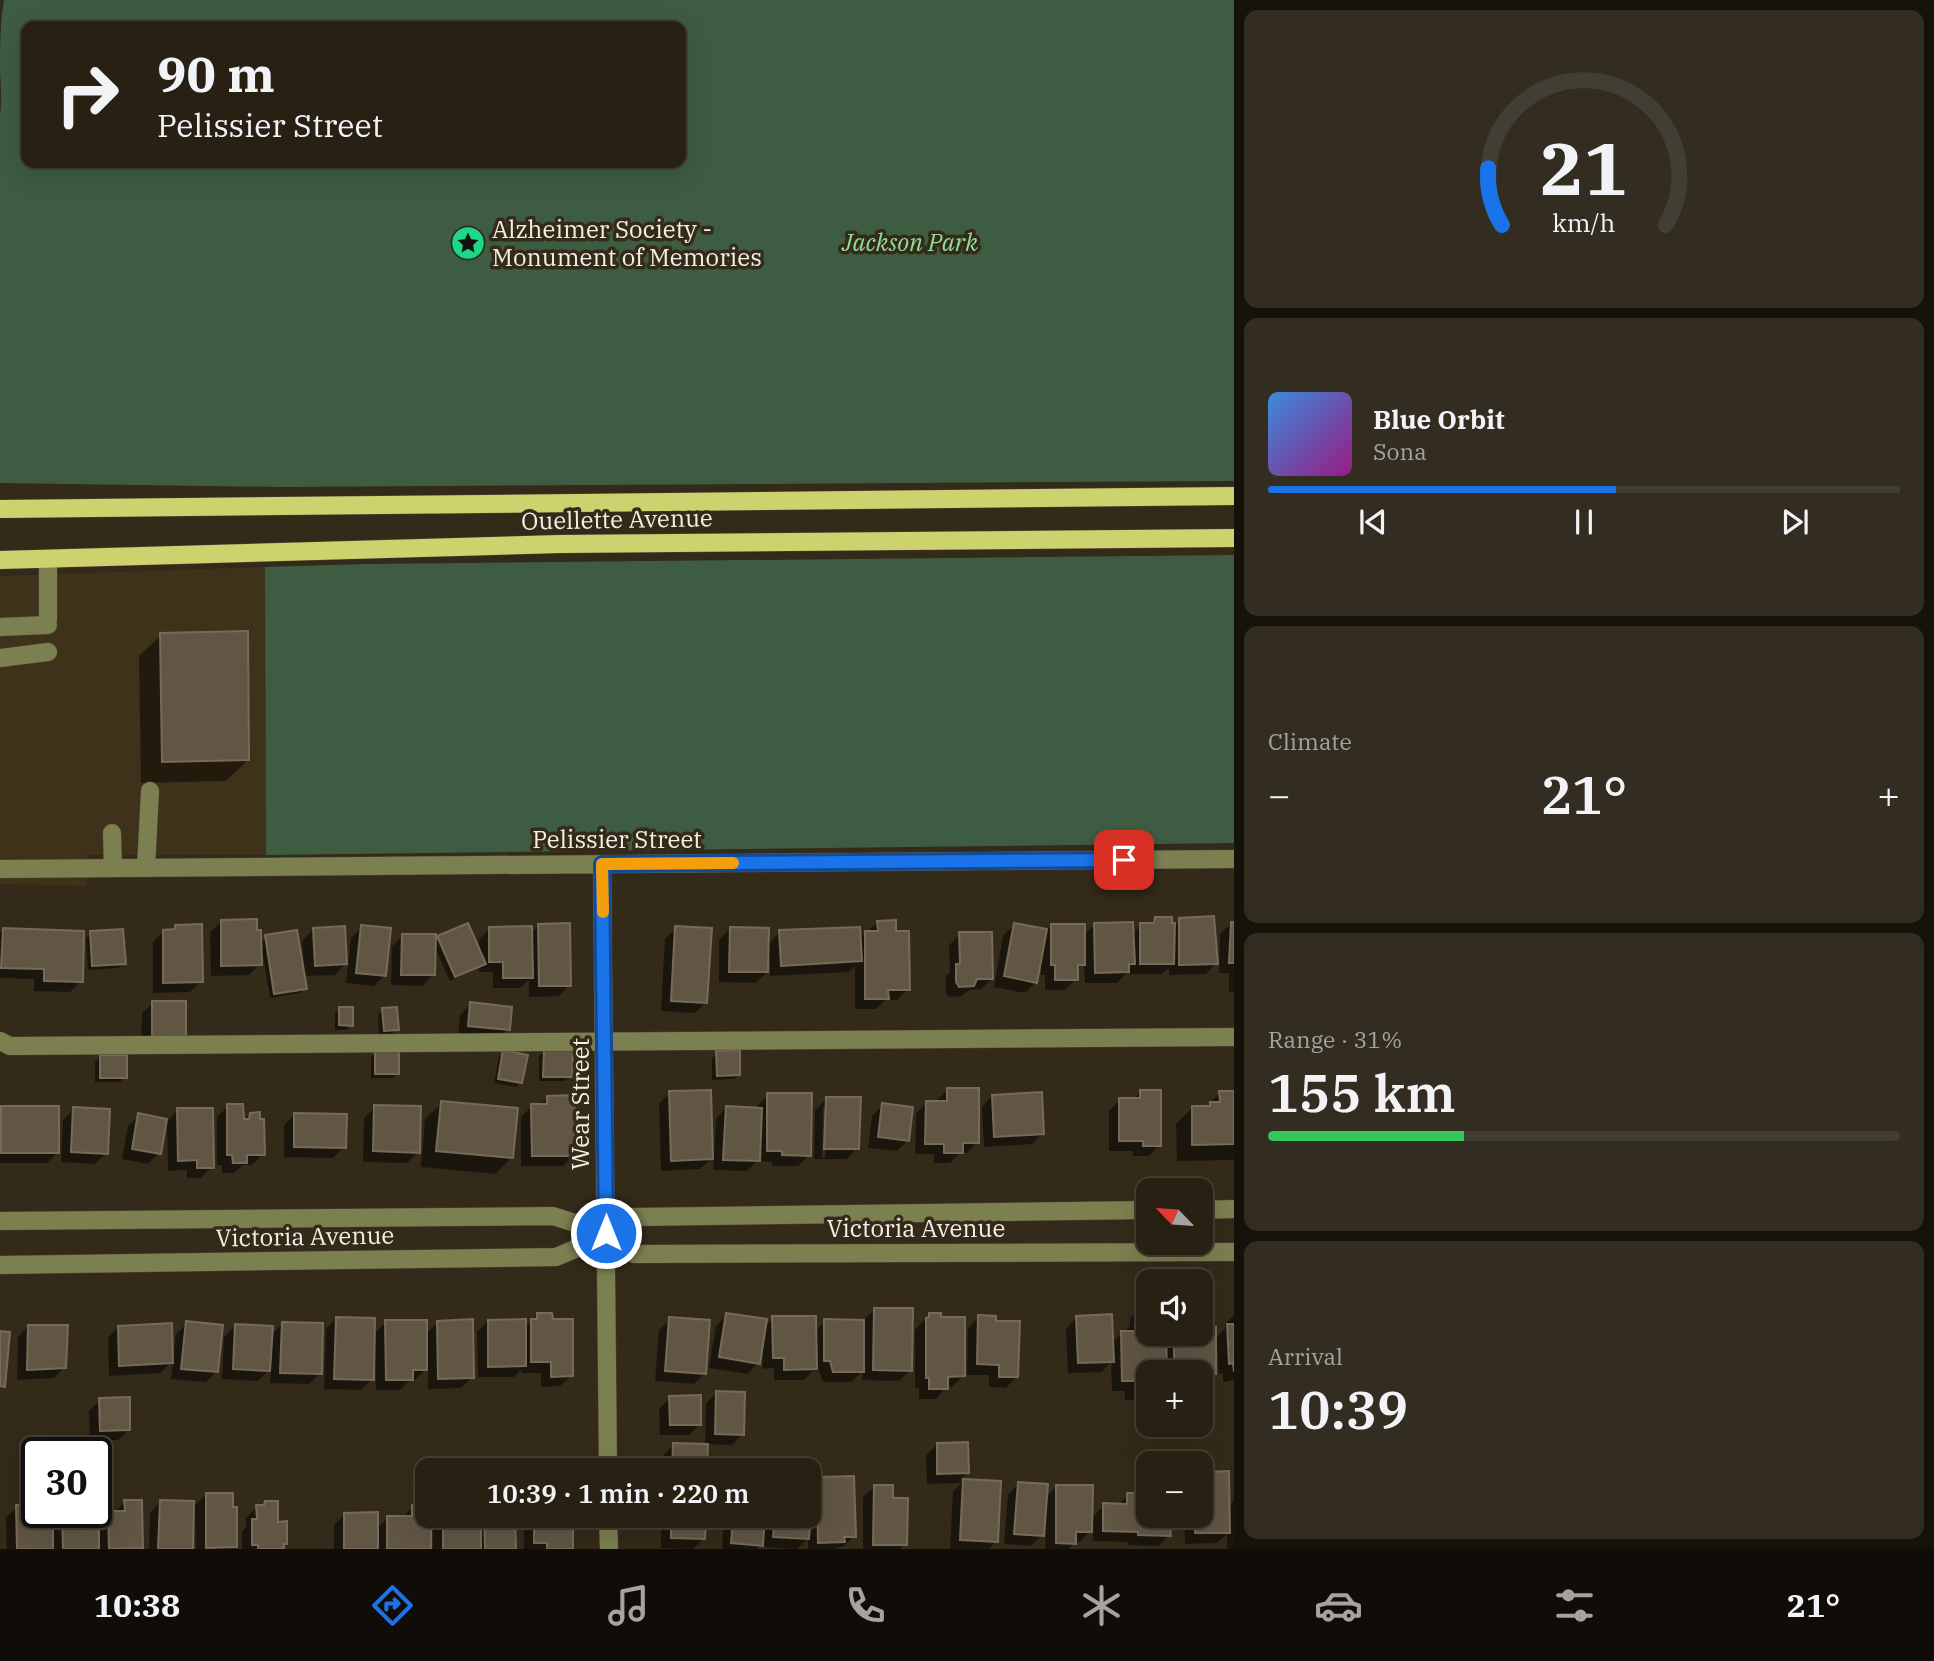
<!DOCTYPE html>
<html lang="en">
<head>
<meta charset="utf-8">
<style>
  :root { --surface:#272013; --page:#332d21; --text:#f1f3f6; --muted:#a4a3a0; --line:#433e33; --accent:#1a73e8 }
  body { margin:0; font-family:"IBM Plex Serif",serif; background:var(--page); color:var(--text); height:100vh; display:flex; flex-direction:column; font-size:26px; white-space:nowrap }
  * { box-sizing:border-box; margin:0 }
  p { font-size:23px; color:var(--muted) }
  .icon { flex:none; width:38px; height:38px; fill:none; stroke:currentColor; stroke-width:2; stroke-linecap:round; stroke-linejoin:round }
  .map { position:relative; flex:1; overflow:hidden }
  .details { display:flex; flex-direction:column; gap:10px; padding:10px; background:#15120a; width:700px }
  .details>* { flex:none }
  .guide { position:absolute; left:21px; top:21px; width:665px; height:147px; border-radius:14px; box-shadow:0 7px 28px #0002,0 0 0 2px var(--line); background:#272013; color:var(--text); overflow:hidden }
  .needle { width:46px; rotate:295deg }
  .buttons { position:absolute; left:1136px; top:1178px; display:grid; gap:14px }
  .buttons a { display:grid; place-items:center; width:77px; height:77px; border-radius:14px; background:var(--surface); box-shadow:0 7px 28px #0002,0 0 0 2px var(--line); font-size:35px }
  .speed { position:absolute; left:21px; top:1437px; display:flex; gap:14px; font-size:35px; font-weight:700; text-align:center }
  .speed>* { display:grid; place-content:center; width:91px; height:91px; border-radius:50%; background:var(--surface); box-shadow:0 7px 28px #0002,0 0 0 2px var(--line); line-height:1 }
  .speed .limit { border:4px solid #111; border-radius:10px; background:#fff; color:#111 }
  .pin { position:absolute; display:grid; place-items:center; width:60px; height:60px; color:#fff; margin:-30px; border-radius:14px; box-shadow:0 4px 10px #0006 }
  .me { position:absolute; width:77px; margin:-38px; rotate:0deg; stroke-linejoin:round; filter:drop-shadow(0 0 5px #0008) }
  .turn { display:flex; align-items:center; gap:24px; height:147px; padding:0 21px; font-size:32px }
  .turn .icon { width:91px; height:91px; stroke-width:2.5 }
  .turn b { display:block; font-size:49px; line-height:60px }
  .big { font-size:52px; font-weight:600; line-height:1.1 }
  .details .widget { flex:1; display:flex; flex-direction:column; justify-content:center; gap:10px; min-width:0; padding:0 24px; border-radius:14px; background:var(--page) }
  .details .dial { align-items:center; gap:0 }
  .dial svg { height:182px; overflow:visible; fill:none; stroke:var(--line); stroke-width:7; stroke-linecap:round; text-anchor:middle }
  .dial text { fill:var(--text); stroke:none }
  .song { display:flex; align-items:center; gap:21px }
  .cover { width:84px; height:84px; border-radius:10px; background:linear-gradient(135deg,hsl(210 70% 55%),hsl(310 70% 35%)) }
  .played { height:7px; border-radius:4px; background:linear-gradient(90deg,var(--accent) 55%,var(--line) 55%) }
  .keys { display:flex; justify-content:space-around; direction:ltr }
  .heat { display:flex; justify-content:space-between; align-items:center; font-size:38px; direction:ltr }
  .charge { height:10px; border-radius:5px; background:linear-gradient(90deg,#34c759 31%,var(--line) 0) }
  .trip { position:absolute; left:415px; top:1458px; width:406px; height:70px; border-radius:14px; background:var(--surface); box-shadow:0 7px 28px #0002,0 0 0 2px var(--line); font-weight:600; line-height:70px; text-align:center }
  .dock { display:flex; height:112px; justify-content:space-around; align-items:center; background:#100d08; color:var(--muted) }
  .dock .icon { width:49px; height:49px }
  .dock .selected { color:var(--accent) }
  .dock b { font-size:32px; color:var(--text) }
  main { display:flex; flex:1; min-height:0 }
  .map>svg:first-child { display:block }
  .built { fill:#3f321a }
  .green { fill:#3d5c41; fill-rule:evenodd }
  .shadow { fill:#0007; fill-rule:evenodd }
  .building { fill:#615644; stroke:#766b58; stroke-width:2 }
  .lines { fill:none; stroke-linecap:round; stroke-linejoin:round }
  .minor-casing { stroke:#4f4535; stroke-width:19 }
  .major-casing { stroke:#4f4535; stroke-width:19 }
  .minor { stroke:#7c7f50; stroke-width:18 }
  .major { stroke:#cdd26e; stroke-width:18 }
  .route-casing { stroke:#114b97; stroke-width:18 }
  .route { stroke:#1a73e8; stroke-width:12 }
  .slow { stroke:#f59e0b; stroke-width:12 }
  .labels { text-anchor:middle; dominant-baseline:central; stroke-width:7; stroke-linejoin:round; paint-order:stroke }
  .poi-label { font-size:24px; fill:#f5eee4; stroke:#342a19; text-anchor:start }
  .park-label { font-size:24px; font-style:italic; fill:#92dc9b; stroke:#342a19 }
  .street-label { font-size:24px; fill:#f5eee4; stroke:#342a19 }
</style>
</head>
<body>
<main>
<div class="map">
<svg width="1234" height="1549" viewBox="0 0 1234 1549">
  <rect width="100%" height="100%" fill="#342a19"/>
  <!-- built -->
  <path class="built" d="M265 567 266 855H87V886L0 884V576Z"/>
  <!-- green -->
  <path class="green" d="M4 0H1234V481L282 487 0 483V116C2 100 1 87 0 72 0 48 0 24 4 0ZM26 26H681V163H26Z
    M1234 555V843L266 855 265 567 366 564Z"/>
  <!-- shadow -->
  <path class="shadow" d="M161 635 248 760 226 781 141 783 139 656Z
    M1155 919 1170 925H1175L1180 920 1216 963 1206 974 1169 975V968L1162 974H1130V969L1117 983H1085L1084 963 1076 971V979L1065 990H1045V975H1041V965H1039L1036 982 1025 993 994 987 1003 936 1014 925 1046 931 1052 926 1083 936 1094 925 1132 934 1141 925H1149Z
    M221 922 255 932 260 943 266 937 301 965H304L302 941 313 930 345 964 335 975 303 976 305 988 300 993 270 998 262 950H260V964L249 975 211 976 210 932Z
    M878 922 894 932 908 989 897 1000H885L876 1009H855V966L849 972 770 976V960H767V972L756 983 719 982V940L730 929 767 945 780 932 859 939Z
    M1231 924H1234V992H1229V973H1219L1220 934Z
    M538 926 569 985 559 996 529 997V980L520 988H493V972H479V968L450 981 434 945 433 975 422 986 391 985 392 946 403 935 434 941 438 937 479 952V939L490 928 531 933Z
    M175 927 201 981 190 992 153 993V942L164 931H171Z
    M362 927 385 975 374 986 346 983 351 938Z
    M676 928 706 1002 695 1013 661 1011 665 939Z
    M3 930 81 981 70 992 34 991V979L0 978V933Z
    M91 933 124 963 119 968 88 970 86 938Z
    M960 934 992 979 981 989 969 990 962 996 948 997 946 993V976L950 972 949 945Z
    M153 1003 184 1035 141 1046 142 1013Z
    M471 1004 508 1029 497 1040 458 1036 460 1015Z
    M340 1008 351 1025 346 1030H335V1013Z
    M383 1010 397 1029 392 1034 379 1035 378 1015Z
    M544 1051 570 1076 565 1081H539V1056Z
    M376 1052 398 1073 393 1078H371V1057Z
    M504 1052 521 1082 516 1087 494 1083 499 1057Z
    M717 1053 739 1074 734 1079 712 1080V1058Z
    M100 1057 125 1077 120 1082H95V1062Z
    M948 1090 977 1142 967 1153H960L950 1163H934V1154H915L916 1113 927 1103H937V1100Z
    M1140 1092 1159 1145 1149 1156H1133V1151H1109V1111L1120 1100H1133Z
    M670 1093 712 1158 700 1169 661 1171 659 1104Z
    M1220 1093H1234V1160L1177 1161 1176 1124 1192 1108H1205Z
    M768 1095 809 1155 798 1166H772V1162L757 1161 747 1171 713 1170 716 1119 726 1108 757 1109V1106Z
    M992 1096 1043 1133 1032 1144 984 1147 982 1107Z
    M548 1097 574 1155 563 1166H521V1117L532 1106H539Z
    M826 1099 857 1148 847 1159H814L815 1110ZM823 1107H827L825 1158H822Z
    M442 1103 511 1158 495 1174 421 1167 425 1119Z
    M883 1105 908 1140 897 1151 868 1148 872 1116Z
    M228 1106 242 1123 250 1114 263 1154 252 1165H243L234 1173H222V1165H217V1117Z
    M375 1107 418 1152 407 1163 363 1162 364 1118Z
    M2 1108 58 1152 47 1163H0V1110Z
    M74 1109 106 1153 95 1164 61 1162 63 1120Z
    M178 1110 212 1167 201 1178H187V1170L168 1171 167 1121H165L159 1153 148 1164 122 1159 128 1126 139 1115 167 1121Z
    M295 1114 344 1147 333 1158 284 1157V1125Z
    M1141 1308H1148V1334H1168V1335L1170 1334H1200L1214 1339 1225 1329V1324L1234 1315V1380L1223 1382V1373L1219 1374 1217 1343H1214V1374L1203 1384H1200V1372H1148V1400H1125V1391H1112L1111 1362 1102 1372 1068 1373 1066 1329 1076 1318 1112 1343 1122 1333H1126V1330L1130 1326V1319Z
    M875 1309 910 1370 899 1381 862 1380 863 1371 851 1382H823L819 1371H813L804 1380H774V1368L763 1369 762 1350H760L758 1363 747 1374 709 1368 716 1326 727 1315 764 1327 773 1318 815 1331 825 1321 864 1320Z
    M538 1314 571 1376 560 1386 541 1387V1373H521V1370L514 1377H478L477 1332 488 1321 524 1328Z
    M930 1314 963 1376 952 1387H946L936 1399H919V1388H915V1330Z
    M979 1317 1016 1377 1006 1388 989 1387V1375H967L968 1328Z
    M336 1318 373 1335 386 1322 425 1335 438 1322 472 1377 461 1388 428 1389V1367L415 1380H410L400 1390H376L375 1360H372V1379L361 1390 324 1389 326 1329Z
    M670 1319 705 1373 694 1384 655 1381 659 1330Z
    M187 1323 217 1371 206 1382 171 1379 173 1361 160 1373 109 1376 108 1338 118 1327 173 1357 176 1334Z
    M282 1324 320 1373 309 1384 270 1383 271 1368 258 1381 222 1379 224 1337 235 1326 270 1336Z
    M28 1326 65 1367 54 1378 17 1380 18 1337Z
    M717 1392 742 1434 732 1445 706 1444V1470H662L663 1456 673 1445 705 1446 706 1403Z
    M670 1398 700 1424 689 1435H660L659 1409Z
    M100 1400 129 1429 118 1440 90 1441 89 1411Z
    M937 1445 967 1473 959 1481 999 1483 996 1541 989 1549H950L953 1492 961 1483 927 1484 926 1455Z
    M1205 1473 1228 1507 1234 1500V1549H1227V1534L1217 1543 1185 1544 1184 1516H1200V1478Z
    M818 1478 854 1536 843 1547H838L835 1549H808V1538L797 1549 763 1547V1542L757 1549H722L724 1516H808V1488Z
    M1018 1484 1045 1498 1057 1486 1091 1519 1104 1505H1118L1128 1495H1148V1516H1166V1530L1169 1535 1158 1546 1128 1545V1542L1093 1541V1528L1080 1542H1075L1069 1549H1045L1046 1526 1043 1525 1042 1535 1031 1546 1004 1544 1008 1495Z
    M874 1487 891 1500 905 1544 900 1549H863V1497Z
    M206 1495 236 1547 233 1549H196L195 1511H192L191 1549H149L150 1513 160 1502 192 1508Z
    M125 1502 142 1548 140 1549H7L6 1518 17 1507 43 1512V1517L51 1526 63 1513 97 1525 109 1513H114Z
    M265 1503 285 1543 282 1546V1549H242V1532L246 1527V1518L257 1507H261Z
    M413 1507H427L429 1549H334V1525L344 1515 376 1529 388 1518H402Z
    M433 1516H513L514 1549H433Z
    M528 1516H571V1549H524V1520Z
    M661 1516H704V1538L693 1549 661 1548Z"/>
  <!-- building -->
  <path class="building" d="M248 631 249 760 162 762 160 633Z
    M1214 916 1218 964 1179 965V918Z
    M1155 917H1172V923H1175L1174 964H1140V923H1154Z
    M257 919V930H261L262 965 221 966V920Z
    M896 920V931H909L910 990H888L889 999H865V931H878L877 921Z
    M1133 922 1135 964H1129V972L1095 973 1094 923Z
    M1231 922H1234V963H1229Z
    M468 923 486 964 455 977 437 936Z
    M570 923 571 986H539L538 924Z
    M1014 923 1047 929 1037 983 1004 976Z
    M202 924 203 982 163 983V930L175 929V925Z
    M1051 924H1085V965H1078V980H1055V965H1051Z
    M361 925 391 928 386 976 356 973Z
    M345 926 347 964 315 966 313 928Z
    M532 926 533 978H503V962H489V927Z
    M675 926 712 928 707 1003 671 1001Z
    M730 927 769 928 768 972H729Z
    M860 927 862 961 781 966 779 930Z
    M3 928 84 931 83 982 44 981V969L1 968Z
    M123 929 126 964 92 966 90 931Z
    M297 930 307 989 274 994 265 935Z
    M959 932H992L993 979H977L974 986 959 987 956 982V964H960Z
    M402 934H436L435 975H401Z
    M152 1001H186V1036H152Z
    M470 1002 512 1007 510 1030 468 1026Z
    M339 1007H353V1026L339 1025Z
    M397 1007 399 1030 384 1031 382 1008Z
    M544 1049H573L572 1077H543Z
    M503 1050 528 1055 522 1083 498 1079Z
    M740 1050V1075L717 1076 716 1051Z
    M375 1051H399V1074H375Z
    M100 1055H127V1078H100Z
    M947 1088H979V1143H963V1153H944V1144H925L926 1101H947Z
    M711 1090 713 1159 671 1161 669 1091Z
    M1140 1090H1161V1146H1143V1141H1119V1098H1140Z
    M1219 1091H1234V1144L1192 1145V1106H1210V1102H1220Z
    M1042 1092 1044 1134 994 1137 992 1095Z
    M767 1093H812L811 1156 782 1155V1151H767Z
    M575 1095 576 1156H532L531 1104H547V1096Z
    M826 1097H861L859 1149H824Z
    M441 1101 518 1108 513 1158 436 1151Z
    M882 1103 913 1107 909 1141 878 1137Z
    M227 1104H243L244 1119H249L250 1113 260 1112V1119H264L265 1155H247V1163H233L232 1155H227Z
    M374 1105 421 1106 420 1153 373 1151Z
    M1 1106H59V1153H1Z
    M726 1106 762 1108 760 1161 723 1160Z
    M73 1107 110 1109 108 1154 71 1152Z
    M177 1108H213L214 1168H197V1160L178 1161Z
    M138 1113 167 1119 161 1154 132 1149Z
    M294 1113 347 1114 346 1148 294 1147Z
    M1140 1306H1148V1334H1166L1167 1372H1148V1390H1135V1381H1122L1121 1331H1137L1136 1317H1141Z
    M874 1308H913L912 1371 873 1370Z
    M537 1313H552L553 1319H573V1376L551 1377V1362H531V1319H537Z
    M726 1313 767 1319 760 1364 719 1357Z
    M929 1313H941V1317H965V1376L948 1377V1389H929V1378H926V1318L929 1317Z
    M1112 1314 1114 1362 1078 1363 1076 1316Z
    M978 1315 996 1316V1321H1020L1018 1377H999V1365L977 1364Z
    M772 1316H816L817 1369 784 1370V1358H773Z
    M336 1317 375 1318 374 1380 334 1379Z
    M669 1317 710 1320 706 1374 665 1371Z
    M473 1319 474 1378 438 1379 437 1321Z
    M526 1319V1366L488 1367V1320Z
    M824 1319 864 1320V1372H833L830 1361H824Z
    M385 1320H427V1370H413V1380H386Z
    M186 1321 223 1325 218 1372 181 1369Z
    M282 1322 323 1323 322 1374 280 1373Z
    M172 1323 173 1363 119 1366 118 1326Z
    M235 1324 273 1326 270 1371 233 1369Z
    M1227 1324H1234V1372L1233 1363 1229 1364Z
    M28 1325H68L66 1368 27 1370Z
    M1200 1327H1216V1374H1200V1372H1174V1334H1200Z
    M0 1331 10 1332 5 1387 0 1386Z
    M716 1391 745 1392 744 1435 715 1434Z
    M701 1395V1425H670L669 1396Z
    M130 1397V1430L100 1431 99 1398Z
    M968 1442 969 1473 937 1474V1443Z
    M673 1443 708 1444 707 1470H672Z
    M1229 1471 1230 1533H1195V1516H1200V1487H1205L1204 1472Z
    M854 1476 856 1537H844L845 1542 818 1543 817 1477Z
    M963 1479 1001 1481 998 1542 960 1540Z
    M1018 1482 1048 1484 1044 1536 1014 1534Z
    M874 1485H893V1498H908L907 1545H873Z
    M1056 1485H1093L1092 1532H1076V1544L1056 1543Z
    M206 1493H233V1507H237V1547L206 1548Z
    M808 1493H813L809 1539 773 1537 775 1516H808Z
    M1127 1493H1148V1516H1168V1528H1170L1171 1536 1138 1535V1532L1103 1531V1503L1127 1504Z
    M124 1500H142L143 1548 109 1549 108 1511H125Z
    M160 1500 194 1501 193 1549H158Z
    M265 1501H278V1522L287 1521V1544H284V1549H258V1545H252V1519H257L256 1505H264Z
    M16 1505H37V1512H45V1515L53 1514V1549H17Z
    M412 1505H427V1516H431V1549H387V1516H412Z
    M96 1511H99V1549H63L62 1512Z
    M378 1512V1549H344V1513Z
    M443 1516H481V1549H443Z
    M484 1516H515L516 1549H485Z
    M534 1516H573V1549H547V1543H534Z
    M671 1516H706L705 1539 671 1538Z
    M733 1516H765L763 1546 731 1543Z"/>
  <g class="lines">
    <!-- minor casing -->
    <g class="minor-casing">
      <path id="minor" d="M48 559V619
        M0 627 48 625
        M0 658 48 652
        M112 833 113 868
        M602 864 608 1470
        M146 868 150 791
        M0 869 1234 859
        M0 1041 10 1046 1234 1037
        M1200 1210 1234 1209
        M0 1221 553 1216 606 1233 634 1254 1234 1252
        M0 1265 556 1257 582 1246 634 1217 1148 1210
        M608 1516 609 1549"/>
    </g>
    <!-- major casing -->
    <g class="major-casing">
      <path id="major" d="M0 509 1234 496
        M0 560 560 544 1234 538"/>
    </g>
    <!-- minor -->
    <use href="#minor" class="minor"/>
    <!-- major -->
    <use href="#major" class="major"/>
  </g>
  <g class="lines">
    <!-- route casing -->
    <g class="route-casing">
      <path id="route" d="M606 1233 602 864 1124 860"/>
    </g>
    <!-- route -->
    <use href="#route" class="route"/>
    <!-- slow -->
    <path class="slow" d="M603 912 602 864 733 863"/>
  </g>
  <!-- icons -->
  <defs>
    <g id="sight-disc" transform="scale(1.75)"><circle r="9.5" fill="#1cd988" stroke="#342a19"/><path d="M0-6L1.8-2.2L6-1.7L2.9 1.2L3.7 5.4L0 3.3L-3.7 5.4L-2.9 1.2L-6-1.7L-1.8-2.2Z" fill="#111"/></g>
  </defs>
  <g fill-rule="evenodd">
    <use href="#sight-disc" x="468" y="243"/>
  </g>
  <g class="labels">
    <!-- poi labels -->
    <g class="poi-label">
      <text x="492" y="229">Alzheimer Society -<tspan x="492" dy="28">Monument of Memories</tspan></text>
    </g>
    <!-- park labels -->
    <g class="park-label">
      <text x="910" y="242">Jackson Park</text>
    </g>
    <!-- street labels -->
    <g class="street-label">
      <text transform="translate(617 519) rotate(-1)">Ouellette Avenue</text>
      <text x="617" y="839">Pelissier Street</text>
      <text transform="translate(580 1104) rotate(-90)">Wear Street</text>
      <text x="916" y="1228">Victoria Avenue</text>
      <text transform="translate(305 1236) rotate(-1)">Victoria Avenue</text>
    </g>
  </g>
</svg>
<div class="buttons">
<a><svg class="needle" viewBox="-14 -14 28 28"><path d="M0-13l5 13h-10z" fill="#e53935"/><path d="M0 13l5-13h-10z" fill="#a4a3a0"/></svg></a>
<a><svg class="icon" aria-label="sound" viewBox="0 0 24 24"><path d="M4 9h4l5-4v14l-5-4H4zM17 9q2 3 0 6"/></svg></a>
<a>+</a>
<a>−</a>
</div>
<div class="speed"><div class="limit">30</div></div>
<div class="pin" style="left:1124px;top:860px;background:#d93025"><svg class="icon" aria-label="arrive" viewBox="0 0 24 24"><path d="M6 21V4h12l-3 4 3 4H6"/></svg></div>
<svg class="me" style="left:606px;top:1233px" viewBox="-20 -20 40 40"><circle r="17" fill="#1a73e8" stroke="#fff" stroke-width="3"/><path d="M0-11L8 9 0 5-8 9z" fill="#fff"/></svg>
<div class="trip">10:39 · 1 min · 220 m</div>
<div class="guide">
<div class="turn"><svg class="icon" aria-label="right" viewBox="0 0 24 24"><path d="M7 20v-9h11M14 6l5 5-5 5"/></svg><div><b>90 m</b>Pelissier Street</div></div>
</div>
</div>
<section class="details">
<div class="widget dial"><svg viewBox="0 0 100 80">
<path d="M14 69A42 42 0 1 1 86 69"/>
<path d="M14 69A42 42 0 0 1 8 44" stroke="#1a73e8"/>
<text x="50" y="56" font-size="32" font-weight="700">21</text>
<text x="50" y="72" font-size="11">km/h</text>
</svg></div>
<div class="widget">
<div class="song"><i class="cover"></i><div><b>Blue Orbit</b><p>Sona</p></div></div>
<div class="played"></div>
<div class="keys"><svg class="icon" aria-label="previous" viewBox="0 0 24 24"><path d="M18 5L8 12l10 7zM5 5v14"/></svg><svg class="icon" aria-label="pause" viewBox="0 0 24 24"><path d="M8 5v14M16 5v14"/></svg><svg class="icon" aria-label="next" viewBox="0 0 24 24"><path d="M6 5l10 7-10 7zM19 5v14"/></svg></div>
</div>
<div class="widget"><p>Climate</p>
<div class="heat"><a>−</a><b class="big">21°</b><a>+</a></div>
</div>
<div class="widget"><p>Range · 31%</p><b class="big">155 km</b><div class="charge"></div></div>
<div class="widget"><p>Arrival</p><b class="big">10:39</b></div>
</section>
</main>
<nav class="dock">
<b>10:38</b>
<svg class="icon selected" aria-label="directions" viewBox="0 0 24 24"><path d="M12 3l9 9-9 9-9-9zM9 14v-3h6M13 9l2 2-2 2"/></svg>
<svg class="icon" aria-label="music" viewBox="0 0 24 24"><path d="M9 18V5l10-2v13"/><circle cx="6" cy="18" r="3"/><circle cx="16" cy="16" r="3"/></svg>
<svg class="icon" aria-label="phone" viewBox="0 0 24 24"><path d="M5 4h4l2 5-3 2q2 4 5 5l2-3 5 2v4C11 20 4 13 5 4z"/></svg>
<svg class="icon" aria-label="climate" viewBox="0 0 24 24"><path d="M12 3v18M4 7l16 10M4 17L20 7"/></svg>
<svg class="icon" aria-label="car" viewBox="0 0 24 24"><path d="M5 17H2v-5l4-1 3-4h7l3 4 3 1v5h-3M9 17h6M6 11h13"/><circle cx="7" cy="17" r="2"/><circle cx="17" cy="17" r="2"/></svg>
<svg class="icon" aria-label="filters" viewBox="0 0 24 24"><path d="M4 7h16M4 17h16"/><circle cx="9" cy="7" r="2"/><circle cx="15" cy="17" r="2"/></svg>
<b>21°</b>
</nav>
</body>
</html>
